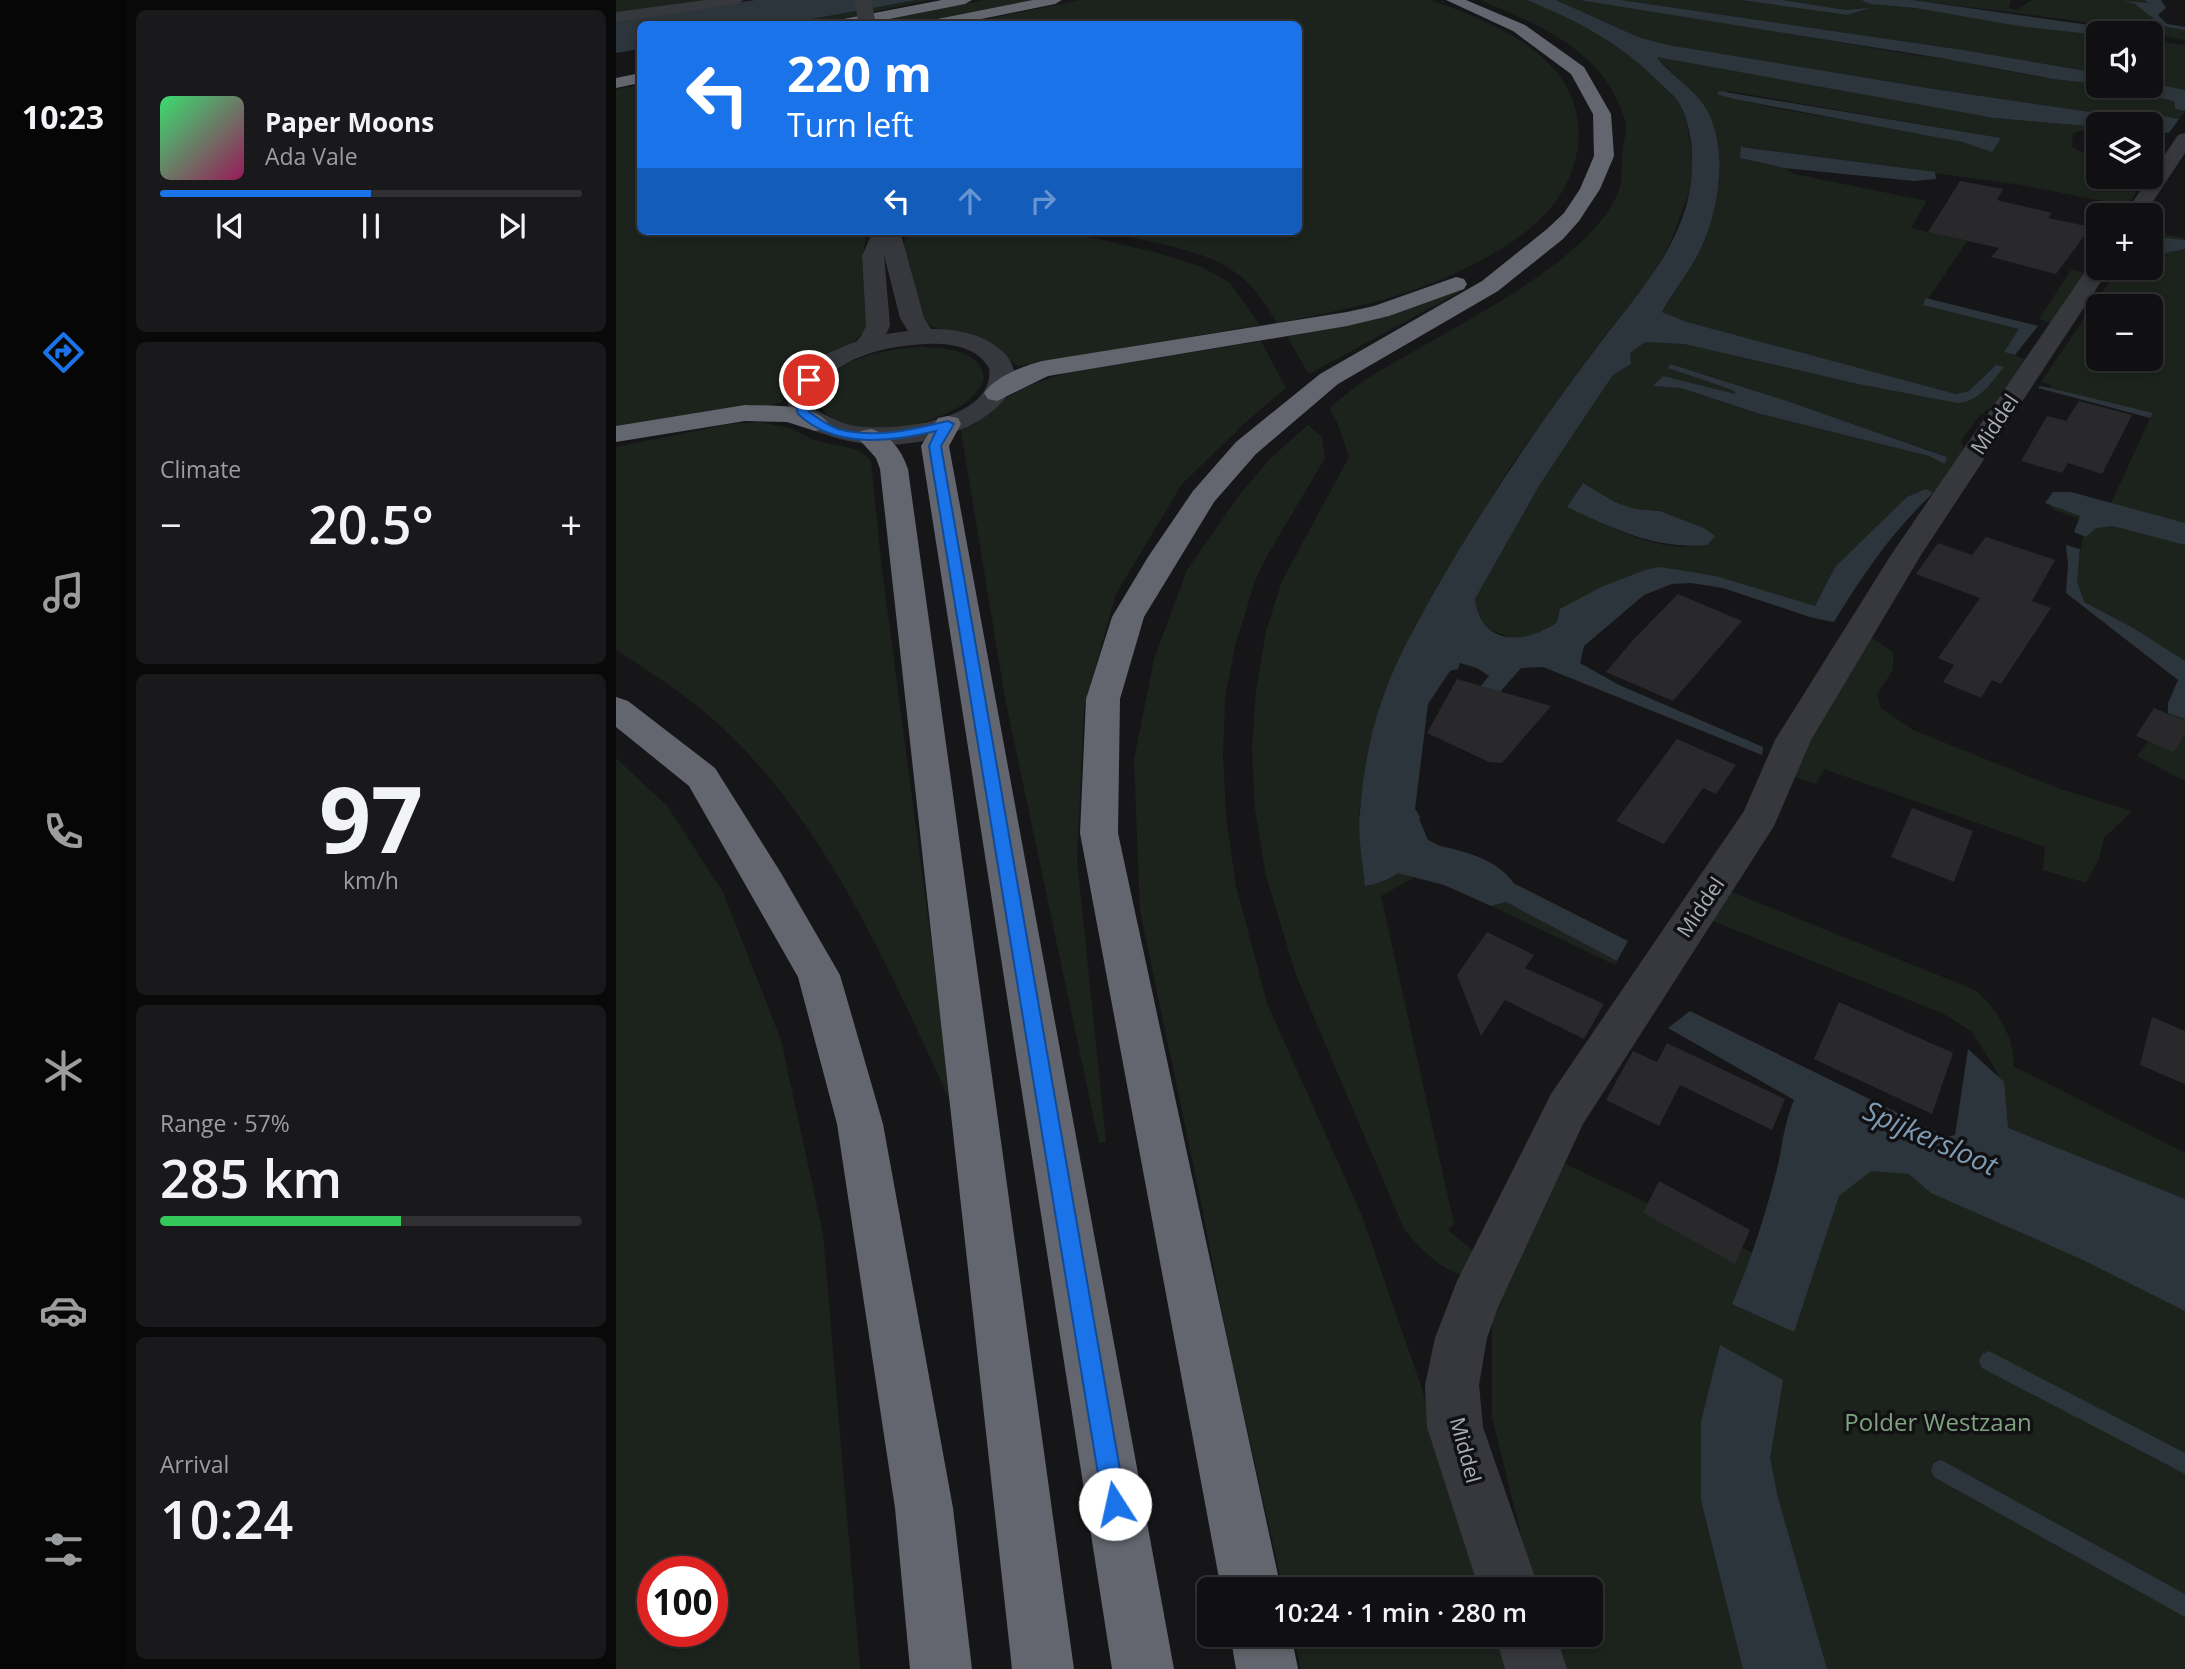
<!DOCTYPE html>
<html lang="en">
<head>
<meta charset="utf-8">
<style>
  :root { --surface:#101012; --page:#19191b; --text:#f1f3f6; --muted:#9c9d9f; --line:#303032; --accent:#1a73e8 }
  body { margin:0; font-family:"Open Sans",sans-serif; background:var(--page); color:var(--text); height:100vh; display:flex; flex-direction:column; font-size:26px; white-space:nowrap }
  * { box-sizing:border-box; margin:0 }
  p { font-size:23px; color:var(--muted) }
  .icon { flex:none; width:38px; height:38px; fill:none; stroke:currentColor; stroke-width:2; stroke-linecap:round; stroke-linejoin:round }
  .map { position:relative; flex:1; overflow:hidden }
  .side { display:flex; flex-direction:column; gap:10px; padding:10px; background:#09090a; width:490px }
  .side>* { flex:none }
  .banner { position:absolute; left:21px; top:21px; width:665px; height:214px; border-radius:10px; box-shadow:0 4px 10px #0003,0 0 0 2px var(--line); background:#1a73e8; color:#fff; overflow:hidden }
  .tools { position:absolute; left:1470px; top:21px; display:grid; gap:14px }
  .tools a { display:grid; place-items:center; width:77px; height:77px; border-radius:10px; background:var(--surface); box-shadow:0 4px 10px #0003,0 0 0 2px var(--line); font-size:35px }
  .speed { position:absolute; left:21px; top:1556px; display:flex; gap:14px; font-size:35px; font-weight:700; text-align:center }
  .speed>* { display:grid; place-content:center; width:91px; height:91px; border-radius:50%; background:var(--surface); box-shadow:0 4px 10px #0003,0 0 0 2px var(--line); line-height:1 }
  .speed .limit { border:10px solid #d22; background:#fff; color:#111 }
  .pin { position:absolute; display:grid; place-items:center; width:60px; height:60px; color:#fff; margin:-30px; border:4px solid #fff; border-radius:50%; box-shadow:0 2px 7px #0007 }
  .me { position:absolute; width:77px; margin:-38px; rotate:350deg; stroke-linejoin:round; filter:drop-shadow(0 0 5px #0008) }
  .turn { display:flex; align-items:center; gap:24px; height:147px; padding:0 35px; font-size:32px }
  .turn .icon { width:91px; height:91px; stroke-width:2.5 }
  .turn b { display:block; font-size:49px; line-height:60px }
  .lanes { display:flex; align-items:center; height:66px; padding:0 35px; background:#0003; justify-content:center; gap:35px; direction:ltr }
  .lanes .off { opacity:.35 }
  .big { font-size:52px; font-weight:600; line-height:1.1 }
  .side .tile { flex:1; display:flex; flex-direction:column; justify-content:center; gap:10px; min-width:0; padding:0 24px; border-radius:10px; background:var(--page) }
  .side .dial { align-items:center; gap:0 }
  .dial b { font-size:91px; line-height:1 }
  .song { display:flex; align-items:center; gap:21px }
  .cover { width:84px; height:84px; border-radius:10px; background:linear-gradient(135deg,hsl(140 70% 55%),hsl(330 70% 35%)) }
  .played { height:7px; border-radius:4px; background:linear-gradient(90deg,var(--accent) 50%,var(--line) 50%) }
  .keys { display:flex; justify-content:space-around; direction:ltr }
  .heat { display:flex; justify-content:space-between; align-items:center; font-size:38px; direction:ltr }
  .charge { height:10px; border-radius:5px; background:linear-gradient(90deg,#34c759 57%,var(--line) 0) }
  .trip { position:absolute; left:581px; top:1577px; width:406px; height:70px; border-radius:10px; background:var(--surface); box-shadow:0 4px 10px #0003,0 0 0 2px var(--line); font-weight:600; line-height:70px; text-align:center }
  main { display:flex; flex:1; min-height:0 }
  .tabs { display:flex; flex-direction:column; width:126px; justify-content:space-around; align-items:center; background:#060607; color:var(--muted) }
  .tabs .icon { width:49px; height:49px }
  .tabs .selected { color:var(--accent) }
  .tabs b { font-size:32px; color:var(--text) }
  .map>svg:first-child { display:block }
  .green { fill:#1c231d; fill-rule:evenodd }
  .water { fill:#2c353c }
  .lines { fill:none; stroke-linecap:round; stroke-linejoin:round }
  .stream { fill:#2c353c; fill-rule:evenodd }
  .canal { fill:#2c353c; fill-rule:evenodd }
  .building { fill:#29292c }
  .minor { fill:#37383d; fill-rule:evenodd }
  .highway { fill:#63666e; fill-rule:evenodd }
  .minor-bridge { stroke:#37383d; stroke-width:17 }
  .route { fill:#1a73e8; stroke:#114b97; stroke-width:2 }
  .labels { text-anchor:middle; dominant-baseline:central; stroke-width:7; stroke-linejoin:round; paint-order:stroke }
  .street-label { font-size:21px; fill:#a8adb8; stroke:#111113 }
  .near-park-label { font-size:24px; fill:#7fa381; stroke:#111113 }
  .near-water-label { font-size:28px; font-style:italic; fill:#7f9bb3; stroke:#111113 }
</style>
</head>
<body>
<main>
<nav class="tabs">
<b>10:23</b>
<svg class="icon selected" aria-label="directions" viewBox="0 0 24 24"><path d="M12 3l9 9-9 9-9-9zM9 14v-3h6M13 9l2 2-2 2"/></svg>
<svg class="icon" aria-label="music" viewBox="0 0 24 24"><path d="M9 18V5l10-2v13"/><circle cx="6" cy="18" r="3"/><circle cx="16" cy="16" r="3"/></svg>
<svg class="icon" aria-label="phone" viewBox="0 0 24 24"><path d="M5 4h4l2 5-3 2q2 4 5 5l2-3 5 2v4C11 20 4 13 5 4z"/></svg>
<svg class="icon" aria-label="climate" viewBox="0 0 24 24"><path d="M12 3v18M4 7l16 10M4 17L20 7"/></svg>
<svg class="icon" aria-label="car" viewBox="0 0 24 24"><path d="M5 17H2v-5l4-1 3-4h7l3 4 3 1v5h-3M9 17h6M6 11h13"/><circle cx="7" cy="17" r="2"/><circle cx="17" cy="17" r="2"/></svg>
<svg class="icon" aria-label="filters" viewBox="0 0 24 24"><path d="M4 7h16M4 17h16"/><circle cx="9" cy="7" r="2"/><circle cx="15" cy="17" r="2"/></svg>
</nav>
<section class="side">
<div class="tile">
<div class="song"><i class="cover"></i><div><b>Paper Moons</b><p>Ada Vale</p></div></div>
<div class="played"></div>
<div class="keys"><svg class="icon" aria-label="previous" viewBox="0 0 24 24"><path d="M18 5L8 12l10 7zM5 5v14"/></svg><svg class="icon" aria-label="pause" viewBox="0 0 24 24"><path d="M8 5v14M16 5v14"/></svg><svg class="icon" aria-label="next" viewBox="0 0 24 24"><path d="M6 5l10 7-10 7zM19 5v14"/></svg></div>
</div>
<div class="tile"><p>Climate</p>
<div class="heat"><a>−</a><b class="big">20.5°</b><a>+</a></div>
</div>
<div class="tile dial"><b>97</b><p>km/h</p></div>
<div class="tile"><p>Range · 57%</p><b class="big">285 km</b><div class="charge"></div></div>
<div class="tile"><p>Arrival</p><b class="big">10:24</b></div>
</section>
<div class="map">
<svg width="1569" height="1669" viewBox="0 0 1569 1669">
  <rect width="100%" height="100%" fill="#161618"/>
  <!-- green -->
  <path class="green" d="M0 0H109L0 16Z
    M300 0H314L201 24H169Z
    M368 0H418L294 24H248Z
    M464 0H815C859 16 907 34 939 70 979 117 965 183 921 222 901 241 874 256 850 268 790 298 727 310 661 323 652 309 644 295 632 283 596 247 532 243 485 231H682V24H346Z
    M864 0H910L942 13 994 40 1031 69 1063 102 1071 123 1077 165 1073 193 1054 243 1033 281 980 347 894 467 799 625 767 696 753 748 743 815 784 873 803 856 1001 961 999 965 806 873 765 896 838 1224 832 1230 863 1256 853 1278C824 1269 807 1252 788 1229L680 975 650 876 639 809 636 751 640 690 650 631 666 581 733 457 721 422 713 408C723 400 732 392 742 385 811 338 975 268 1003 190 1007 178 1005 161 1007 148 1008 141 1010 134 1010 127 1010 120 1006 113 1004 107 982 48 917 22 864 0Z
    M940 0H963L1066 15 1304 56C1349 59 1393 74 1438 79 1477 84 1520 84 1558 101L1559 109 1569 112 1563 119 1549 116 1543 120 1522 119 1324 90 1052 45 1022 37Z
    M1005 0H1125L1232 15 1251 9 1230 10 1167 0H1245C1263 7 1285 6 1304 9 1363 19 1422 28 1482 35V73L1347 50Z
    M1296 0H1395L1393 8 1401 10 1416 0H1533L1548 23 1569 29V40L1448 19Z
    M1535 41 1569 45V90L1535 83Z
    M1044 56 1378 118 1482 127 1457 133 1456 147 1482 160V177H1529L1512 206 1406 185 1129 147 1127 159 1168 168 1178 174 1311 201 1295 228 1351 241 1308 305 1404 329 1388 352 1409 359 1376 407 1363 416 1345 441 1350 453 1317 493 1219 567 1199 606 1029 570 987 586 931 629 920 635 898 639 870 628 861 615 859 599 923 486 964 424 997 375 1015 364 1014 353 1029 341 1068 344 1242 384 1341 403 1380 365 1353 391 1340 394 1070 322 1046 312 1085 248 1103 182 1098 131 1092 112 1041 57ZM1113 91 1384 138 1376 152C1288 121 1191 121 1102 94ZM1053 368 1087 374 1171 401 1330 456 1329 464 1313 456 1141 413 1065 388 1038 386 1047 376 1121 394 1118 390ZM967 483 999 502 1019 509 1045 511 1088 528 1099 536C1089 540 1077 547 1067 547 1030 546 984 523 951 507Z
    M24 85V231H251L246 261 250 327C230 362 180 356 166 403L0 430V89Z
    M289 231H448L538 252 586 267 614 283 644 325 401 366 375 345 331 333 315 326 303 315 288 254Z
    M1535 232 1569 238V691L1567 671 1456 595 1470 521 1438 510 1434 506V503L1492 510 1536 414 1434 388 1435 385 1425 382 1503 268H1535ZM1482 306H1535V359H1482Z
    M1455 270 1472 273 1436 324 1423 319Z
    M853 287 693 374 671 337 774 314Z
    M645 341 670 388 631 421 566 484 500 594 468 707 461 860 490 1142 483 1143 390 703 344 426C380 403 413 382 455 372Z
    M306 347C329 348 366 350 368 379 353 428 210 453 202 397 214 357 271 349 306 347Z
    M144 422 174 428 198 440 243 450 255 461 265 562 337 1107C278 981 223 849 126 747 89 708 45 678 0 650V447L114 424Z
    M692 425 706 437 709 458 651 556 639 581 619 646 609 698 607 755 610 816 620 886 651 1003 746 1216 803 1380 869 1589H667L611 1338 584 1197 524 911 518 760 538 659 571 570 624 494 656 457Z
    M1252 635 1277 652V670L1261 694 1265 708 1297 730 1444 789 1516 811 1488 838 1483 859 1470 883 1427 870 1429 847 1208 769 1200 784 1178 777 1195 738Z
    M1569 692V781L1521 756Z
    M0 758 51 806 107 892 165 1040 207 1234 244 1669H0ZM37 1572H96V1631H37Z
    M1108 889 1359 990C1380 1007 1400 1039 1397 1066L1569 1153V1669H950L937 1635 975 1634V1589H921L913 1567 876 1417V1320L939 1159 1139 1254 1166 1158V1137L1189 1087 1343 1148 1373 1082 1383 1075 1356 1032 1330 1015 1087 917Z
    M677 1635H884L896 1669H685Z"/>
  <!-- water -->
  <path class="water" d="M139 0H300L169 24H24V49L0 53V21Z
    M910 0H940L1022 37 1052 45 1324 90 1536 121 1545 120 1548 116 1563 119 1553 133 1535 131V124H1482V127L1378 118 1041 57C1055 77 1080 89 1092 112 1112 152 1103 209 1085 248 1074 271 1058 290 1046 312L1071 322 1340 394 1353 391 1380 365 1388 367C1375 383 1363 402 1341 403L1242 384 1068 344 1029 342 1014 353 1015 364 997 375 964 424 923 486 859 599C864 646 910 645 941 622L944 609 987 586 1029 570 1044 567 1100 576 1199 606 1219 567 1291 497 1310 489 1317 493C1277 531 1247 574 1218 622L1197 618 1107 588 1075 583 1056 584 1028 595 968 646 964 663 1003 685 1147 747 1146 755 927 667 905 668 851 730 832 725 873 676 861 668 844 663 842 669 834 671 812 704 799 809 812 840 1012 941 1001 961 803 856C786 872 772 882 749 886 747 862 741 835 744 812 747 773 754 733 767 697 782 655 805 615 827 577 872 500 921 427 975 355 1016 299 1076 241 1076 165 1077 146 1073 120 1063 103 1059 96 1051 90 1045 84 1006 44 961 20 910 0Z
    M963 0H1005L1347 50 1482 73V84L1437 79 1325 58Z
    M1125 0H1167L1230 10 1253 8 1232 15Z
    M1245 0H1296L1530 33 1482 35 1403 26 1299 8 1254 4Z
    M1529 0H1545L1550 8 1542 15 1551 24 1569 27V30L1547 26 1519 4 1507 1 1533 3Z
    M1535 83 1569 90V111L1559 109 1558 101 1494 86H1535Z
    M1103 91 1385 138 1376 152 1346 142 1118 99 1101 94Z
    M1125 147 1319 172 1320 179 1298 181 1168 168 1124 158Z
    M1541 237 1569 240V249L1549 253 1538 266 1539 276 1526 281 1504 280 1512 268H1535V238Z
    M1310 298 1422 326 1399 355 1388 352 1403 329 1307 305Z
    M1054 364 1171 401 1331 457 1329 464 1313 456 1141 413 1065 388 1037 386 1047 376 1120 394 1117 390 1052 368Z
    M1424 386 1434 388 1537 413 1534 418 1422 388Z
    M967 483 999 502 1019 509 1044 511 1088 528 1099 536 1091 545C1041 550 995 528 951 507Z
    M1437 492H1455L1569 523V545L1497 526 1480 528 1470 537 1458 532 1464 516 1429 503Z
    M1450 545 1464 549 1461 581 1468 602 1517 628 1569 661V719L1552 713V703L1562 680 1450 593 1452 565Z
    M1074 1011 1331 1137 1339 1135 1352 1049 1388 1082 1392 1128 1569 1199V1311L1465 1259 1315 1193 1293 1174 1255 1171 1223 1196 1178 1332 1116 1304C1135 1260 1149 1216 1161 1169 1167 1145 1168 1123 1178 1100L1052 1028Z
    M1104 1345 1167 1380 1154 1458 1162 1498 1211 1669H1127L1085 1500V1422Z"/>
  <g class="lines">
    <!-- stream -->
    <path class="stream" d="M1373 1351 1569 1453V1474L1366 1368 1363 1361 1366 1354Z
      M1325 1460 1569 1594V1617L1318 1477 1315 1470 1318 1463Z"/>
    <!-- canal -->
    <path class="canal" d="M781 800 797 805 804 817 799 841C832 848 882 854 900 887L892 901 875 906 828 885 755 866 748 853 758 817 765 805Z"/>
  </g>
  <!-- building -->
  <path class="building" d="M1344 181 1387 189 1381 200 1436 213 1432 218 1475 227 1440 274 1375 257 1383 248 1312 232Z
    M1463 401 1516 415 1486 474 1452 463 1446 473 1405 461 1431 416 1450 421Z
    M1370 537 1439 560 1416 601 1435 608 1385 684 1376 680 1365 698 1327 682 1338 665 1322 658 1364 598 1300 574 1322 543 1356 555Z
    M1062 594 1126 621 1057 701 990 672 1018 639Z
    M841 679 935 706 886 763 873 762 811 733Z
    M1538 708 1569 721V733L1558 752 1520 736Z
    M1061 739 1120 765 1100 794 1087 788 1048 844 1000 821Z
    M1296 808 1357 831 1338 882 1275 857Z
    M871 932 918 955 909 968 988 1004 968 1039 889 1000 865 1036 841 975Z
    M1223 1002 1337 1053 1316 1114 1198 1059Z
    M1536 1017 1569 1031V1084L1524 1065Z
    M1051 1043 1169 1099 1156 1130 1064 1085 1043 1126 990 1100 1017 1051 1041 1062Z
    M1043 1181 1134 1230 1119 1264 1027 1213Z"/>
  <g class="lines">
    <!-- minor -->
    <path class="minor" d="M89 0H128L121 4 0 22V12Z
      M1569 133V153L1528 215H1508L1562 135Z
      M257 231H284L308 318 315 329C341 329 370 334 389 354 417 384 375 417 348 428 329 437 307 442 287 444 260 447 233 443 208 434 198 431 182 425 176 416 173 411 172 403 170 396L184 375 201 358 241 341 245 336 250 326 246 256ZM268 255 284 318 292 331 270 334 274 326ZM310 344C333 343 360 346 373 368 380 422 271 433 234 425 222 422 211 416 200 410L196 396C220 357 267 346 310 344Z
      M1482 261V268H1494L1305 555 1195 740 1158 826 967 1124 882 1307 871 1338 863 1385 867 1427 923 1589H863L811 1427 809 1385 819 1338 841 1281 935 1094 1128 811 1159 740 1275 555 1475 263Z
      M879 1634H940L951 1669H889Z"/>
    <!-- highway -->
    <path class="highway" d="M326 0H356L349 4 248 24H219L227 19Z
      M417 0H446L439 4 341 24H313L321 19Z
      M830 0H850L909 25 968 67 995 114 998 156 984 189 963 221 947 239 882 291 722 384 640 454 598 502 528 617 504 699 502 833 665 1589H605L464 833 470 699 496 617 532 557 577 491 620 442 704 374 866 281 931 229 948 213 964 189 978 156 977 114 955 74 897 31Z
      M24 73V83L0 88V78Z
      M840 277 848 279 851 284 848 289 773 316 731 326 432 376 381 401 372 399 368 393C380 376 407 366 426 361L731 312 758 306Z
      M129 405C151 406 198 403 212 423L209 429 199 431 171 422 129 421 0 442V426Z
      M332 416 342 418 345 424 333 446 558 1669H496L305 446 322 418Z
      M255 429C274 434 286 451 292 469L458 1669H396L264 469 260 458 241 437 245 431Z
      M0 697 12 701 99 768 165 873 224 975 267 1124 337 1508 356 1669H294L279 1508 221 1124 182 977 73 786 0 727Z
      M614 1634H675L682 1669H620Z"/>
    <!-- minor-bridge -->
    <path class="minor-bridge" d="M247 0 251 24"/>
  </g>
  <!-- route -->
  <path class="route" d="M189 377 198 380 188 396 193 412C202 418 212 426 222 429 259 439 295 430 332 421L338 424 325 446 510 1504 507 1512 499 1516 490 1512 487 1504 317 471 313 446 320 431C275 442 219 449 182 414L178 396Z"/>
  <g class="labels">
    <!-- street labels -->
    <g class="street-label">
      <text transform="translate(1378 424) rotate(-56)">Middel</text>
      <text transform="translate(1084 907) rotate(-56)">Middel</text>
      <text transform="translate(850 1450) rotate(75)">Middel</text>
    </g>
    <!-- near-park labels -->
    <g class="near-park-label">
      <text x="1322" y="1421">Polder Westzaan</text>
    </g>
    <!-- near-water labels -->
    <g class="near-water-label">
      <text transform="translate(1315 1137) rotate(24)">Spijkersloot</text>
    </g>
  </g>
</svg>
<div class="tools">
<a><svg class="icon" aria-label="sound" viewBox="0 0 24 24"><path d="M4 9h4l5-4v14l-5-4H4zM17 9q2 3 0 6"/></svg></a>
<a><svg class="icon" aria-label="layers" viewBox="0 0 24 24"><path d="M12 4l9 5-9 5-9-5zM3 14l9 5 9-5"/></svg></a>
<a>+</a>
<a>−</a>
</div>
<div class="speed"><div class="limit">100</div></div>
<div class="pin" style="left:193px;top:380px;background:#d93025"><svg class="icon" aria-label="arrive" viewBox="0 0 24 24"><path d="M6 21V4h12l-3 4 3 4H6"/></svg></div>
<svg class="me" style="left:499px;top:1504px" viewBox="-20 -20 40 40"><circle r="19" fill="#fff"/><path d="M0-13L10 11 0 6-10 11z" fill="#1a73e8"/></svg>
<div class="trip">10:24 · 1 min · 280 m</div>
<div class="banner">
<div class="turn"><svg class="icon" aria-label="left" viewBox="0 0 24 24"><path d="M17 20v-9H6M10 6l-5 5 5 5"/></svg><div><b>220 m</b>Turn left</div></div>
<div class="lanes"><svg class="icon" aria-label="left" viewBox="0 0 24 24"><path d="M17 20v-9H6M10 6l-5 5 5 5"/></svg><svg class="icon off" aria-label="ahead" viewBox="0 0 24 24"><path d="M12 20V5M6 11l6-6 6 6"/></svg><svg class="icon off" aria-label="right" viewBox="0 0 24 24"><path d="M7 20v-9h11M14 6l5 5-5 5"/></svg></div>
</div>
</div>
</main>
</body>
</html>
